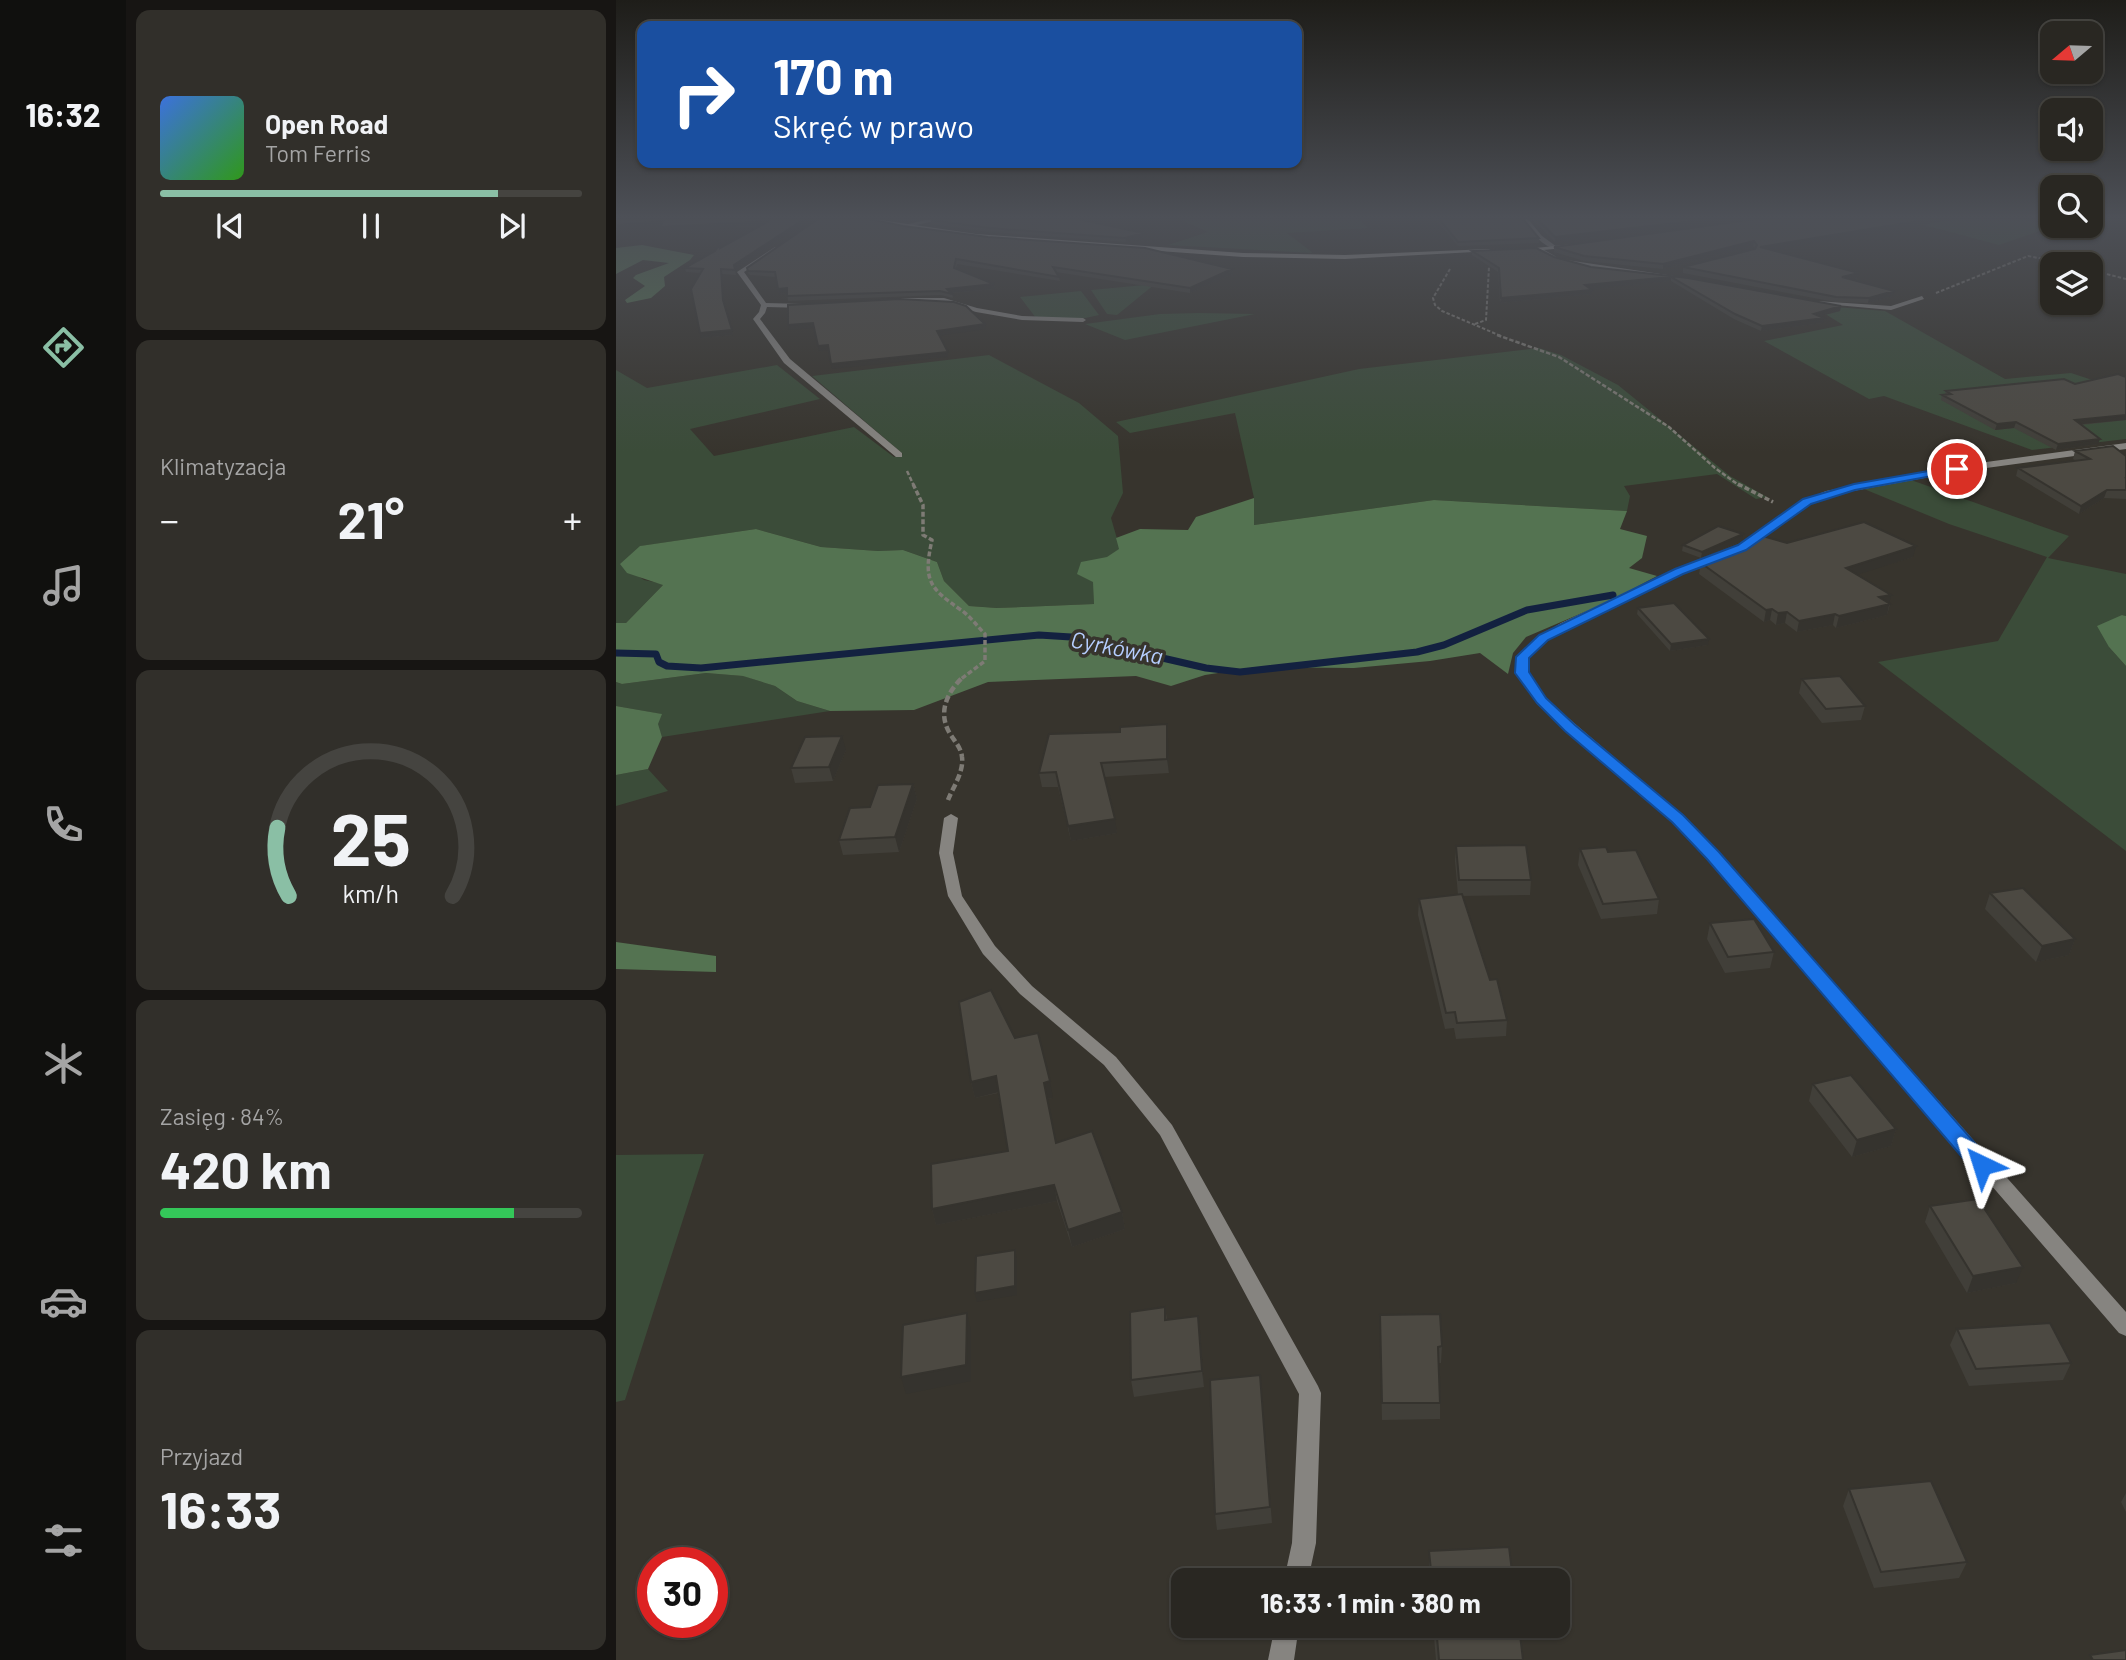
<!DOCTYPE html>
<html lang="pl">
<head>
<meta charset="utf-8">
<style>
  :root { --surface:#292722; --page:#312f2a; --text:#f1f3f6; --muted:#a5a5a5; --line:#454440; --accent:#8abfa5 }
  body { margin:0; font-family:Barlow,sans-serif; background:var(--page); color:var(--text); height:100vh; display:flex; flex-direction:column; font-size:26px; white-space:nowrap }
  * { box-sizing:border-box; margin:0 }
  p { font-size:23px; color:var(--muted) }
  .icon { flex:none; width:38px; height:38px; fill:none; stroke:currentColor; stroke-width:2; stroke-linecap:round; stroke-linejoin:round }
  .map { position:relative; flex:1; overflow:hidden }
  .details { display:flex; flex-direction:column; gap:10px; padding:10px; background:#171513; width:490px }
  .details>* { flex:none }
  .top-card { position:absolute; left:21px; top:21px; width:665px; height:147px; border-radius:14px; box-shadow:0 2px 5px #0004,0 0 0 2px var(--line); background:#1a4fa0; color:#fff; overflow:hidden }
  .needle { width:46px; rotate:251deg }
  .tools { position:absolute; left:1424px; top:21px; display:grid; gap:14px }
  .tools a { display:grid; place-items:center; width:63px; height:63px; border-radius:14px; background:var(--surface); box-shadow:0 2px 5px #0004,0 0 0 2px var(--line); font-size:35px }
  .speed { position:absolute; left:21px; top:1547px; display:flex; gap:14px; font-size:35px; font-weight:700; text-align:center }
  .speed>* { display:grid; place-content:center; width:91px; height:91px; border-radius:50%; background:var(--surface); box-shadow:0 2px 5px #0004,0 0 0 2px var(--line); line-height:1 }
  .speed .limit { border:10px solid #d22; background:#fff; color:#111 }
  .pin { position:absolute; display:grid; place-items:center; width:60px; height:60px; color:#fff; margin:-30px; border:4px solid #fff; border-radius:50%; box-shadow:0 2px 7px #0007 }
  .me { position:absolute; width:77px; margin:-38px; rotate:319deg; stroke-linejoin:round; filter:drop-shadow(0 0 5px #0008) }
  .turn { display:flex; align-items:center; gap:24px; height:147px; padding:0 21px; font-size:32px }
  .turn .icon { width:91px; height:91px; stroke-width:2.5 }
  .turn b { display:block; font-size:49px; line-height:60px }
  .big { font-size:52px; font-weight:700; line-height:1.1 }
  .details .tile { flex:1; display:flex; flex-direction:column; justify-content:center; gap:10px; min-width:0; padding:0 24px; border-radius:14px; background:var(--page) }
  .details .dial { align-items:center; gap:0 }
  .dial svg { height:182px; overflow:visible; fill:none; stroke:var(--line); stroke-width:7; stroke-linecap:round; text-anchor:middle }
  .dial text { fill:var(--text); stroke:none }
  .song { display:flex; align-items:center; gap:21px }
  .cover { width:84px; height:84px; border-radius:10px; background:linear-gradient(135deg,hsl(220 70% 55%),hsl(110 70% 35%)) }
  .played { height:7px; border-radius:4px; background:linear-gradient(90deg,var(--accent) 80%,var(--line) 80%) }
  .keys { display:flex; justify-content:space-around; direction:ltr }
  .heat { display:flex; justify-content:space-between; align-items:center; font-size:38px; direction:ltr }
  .charge { height:10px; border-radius:5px; background:linear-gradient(90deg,#34c759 84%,var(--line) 0) }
  .trip { position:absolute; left:555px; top:1568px; width:399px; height:70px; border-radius:14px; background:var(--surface); box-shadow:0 2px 5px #0004,0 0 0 2px var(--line); font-weight:700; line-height:70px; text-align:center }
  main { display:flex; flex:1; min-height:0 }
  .menu { display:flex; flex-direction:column; width:126px; justify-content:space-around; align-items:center; background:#10100e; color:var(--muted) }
  .menu .icon { width:49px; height:49px }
  .menu .on { color:var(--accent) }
  .menu b { font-size:32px; color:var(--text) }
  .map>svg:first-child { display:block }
  .green { fill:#3b4c39 }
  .forest { fill:#547351 }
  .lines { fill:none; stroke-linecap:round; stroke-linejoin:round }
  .stream { stroke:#132140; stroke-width:7 }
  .path-far3 { stroke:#7e7b75; stroke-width:2; stroke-dasharray:3.5 2; stroke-linecap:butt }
  .path-far2 { stroke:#7e7b75; stroke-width:2.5; stroke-dasharray:4.5 2; stroke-linecap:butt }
  .path-far1 { stroke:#7e7b75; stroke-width:3.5; stroke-dasharray:5 2.5; stroke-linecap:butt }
  .path { stroke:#7e7b75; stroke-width:4.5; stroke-dasharray:7 3.5; stroke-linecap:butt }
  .lane { fill:#868480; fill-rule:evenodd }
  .street { fill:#868480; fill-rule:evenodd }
  .secondary { fill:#b4b1ab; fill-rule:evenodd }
  .wall { fill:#413f39 }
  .shaded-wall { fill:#35332e }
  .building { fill:#4c4942; stroke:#35332e; stroke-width:2 }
  .route { fill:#1a73e8; stroke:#114b97; stroke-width:2 }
  .labels { text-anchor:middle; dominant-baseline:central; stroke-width:7; stroke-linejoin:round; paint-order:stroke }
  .water-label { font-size:23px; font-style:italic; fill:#b6ceff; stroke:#37342d }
</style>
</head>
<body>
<main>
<nav class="menu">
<b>16:32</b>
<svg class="icon on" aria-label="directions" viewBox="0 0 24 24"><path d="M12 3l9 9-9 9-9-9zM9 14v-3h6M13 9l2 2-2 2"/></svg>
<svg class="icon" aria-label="music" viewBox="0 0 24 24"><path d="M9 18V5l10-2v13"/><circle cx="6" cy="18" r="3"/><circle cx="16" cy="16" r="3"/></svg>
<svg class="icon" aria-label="phone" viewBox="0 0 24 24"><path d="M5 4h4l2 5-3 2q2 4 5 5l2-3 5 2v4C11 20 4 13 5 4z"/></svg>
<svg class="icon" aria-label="climate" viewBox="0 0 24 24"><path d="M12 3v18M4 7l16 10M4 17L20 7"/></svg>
<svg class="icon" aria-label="car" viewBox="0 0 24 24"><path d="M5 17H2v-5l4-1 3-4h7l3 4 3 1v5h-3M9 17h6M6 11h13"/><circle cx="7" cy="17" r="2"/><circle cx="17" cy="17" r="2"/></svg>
<svg class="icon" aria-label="filters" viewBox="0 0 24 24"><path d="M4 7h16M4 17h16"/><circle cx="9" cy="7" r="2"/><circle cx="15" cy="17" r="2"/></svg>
</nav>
<section class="details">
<div class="tile">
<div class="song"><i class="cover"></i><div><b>Open Road</b><p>Tom Ferris</p></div></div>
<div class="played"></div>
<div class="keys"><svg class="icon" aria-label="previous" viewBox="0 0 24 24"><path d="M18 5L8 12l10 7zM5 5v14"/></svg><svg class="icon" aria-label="pause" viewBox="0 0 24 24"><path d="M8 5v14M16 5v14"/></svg><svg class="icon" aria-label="next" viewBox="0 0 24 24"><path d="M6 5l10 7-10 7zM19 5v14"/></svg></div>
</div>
<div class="tile"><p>Klimatyzacja</p>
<div class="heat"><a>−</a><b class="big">21°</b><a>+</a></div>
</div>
<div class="tile dial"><svg viewBox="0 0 100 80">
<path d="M14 69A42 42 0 1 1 86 69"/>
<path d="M14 69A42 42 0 0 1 9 39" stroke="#8abfa5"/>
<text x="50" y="56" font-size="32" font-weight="700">25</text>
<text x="50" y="72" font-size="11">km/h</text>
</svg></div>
<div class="tile"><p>Zasięg · 84%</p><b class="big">420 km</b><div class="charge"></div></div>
<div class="tile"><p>Przyjazd</p><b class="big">16:33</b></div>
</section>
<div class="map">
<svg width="1510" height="1660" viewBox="0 0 1510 1660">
  <rect width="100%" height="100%" fill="#37342d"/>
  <!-- green -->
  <path class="green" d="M563 219H743L752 228 671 233 697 253 552 245 592 232Z
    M1286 219H1405L1438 226 1383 245Z
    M539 284 501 315 491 314 475 290Z
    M465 291 483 315 465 319 420 318 404 297Z
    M1195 305 1269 311 1389 379 1455 373 1510 391V439L1416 450 1268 396 1253 399 1148 341 1227 325Z
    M583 313 639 314 509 340 469 324 544 314Z
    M923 348 945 355 1002 385 1114 476 1151 497 1140 499 1101 474 1008 486 1014 496 1011 511 818 500 638 525V498L619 413 514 433 500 422 743 369Z
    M373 355 463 403 502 436 507 493 495 518 504 549C482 564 477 579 478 604L382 608 353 606 328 581 321 562 287 550 262 551 205 547 140 529 25 546 5 564 28 580 48 584 10 623H0V370L31 388 161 365 204 399 74 429 98 456 238 427 278 457 287 454 196 376Z
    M1295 480 1453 536 1432 558 1510 574V616L1506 615 1493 647 1510 666V851L1262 662 1382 641 1431 557 1333 524 1248 489Z
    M90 673 128 676 159 686 181 701 214 711 46 737 41 724 45 714 0 706V682L6 684Z
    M32 769 52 791 0 806V775Z
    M88 1154 9 1400 0 1402V1155Z"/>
  <!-- forest -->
  <path class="forest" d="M26 245 78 255 74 260 48 277 49 286 35 298 11 303 9 300 29 286 17 278 20 275 53 263 27 260 0 274V248Z
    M638 498V525L818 500 1011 511 1004 529 1031 536 1026 558 1013 568 1041 576 994 601 910 637 897 653 892 674 864 653 814 661 738 668 641 667 589 675 555 686 520 676 372 682 298 710 214 711 181 701 159 686 127 676 90 673 6 684 0 682V623H10L47 585 11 573 4 564 24 546 140 529 205 547 262 551 287 550 321 562 328 581 353 606 381 608 478 604 477 582 461 574 465 562 491 557 503 549 500 538 524 529 572 530 580 517Z
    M1506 615 1510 616V666L1493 647 1481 626Z
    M0 706 46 714 42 724 46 737 32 769 0 775Z
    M0 942 100 956V972L0 969Z"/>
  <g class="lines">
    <!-- stream -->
    <path class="stream" d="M0 653 40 654 43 662 51 666 85 668 423 635 455 637 590 668 624 672 801 652 828 645 911 610 997 595"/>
    <!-- path-far3 -->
    <path class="path-far3" d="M834 269 817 298 819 305 826 311 885 336
      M1475 270 1510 279
      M1320 293 1412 256 1454 264
      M859 324 870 320 873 267"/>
    <!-- path-far2 -->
    <path class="path-far2" d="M881 335 943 357 1053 427 1099 468 1124 486
      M291 471 298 486"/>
    <!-- path-far1 -->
    <path class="path-far1" d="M297 484 307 505V535L316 540C307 580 313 588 345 610 354 616 361 626 369 634V661L345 679
      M1122 484 1157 502"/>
    <!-- path -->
    <path class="path" d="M332 800C337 787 348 772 346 757 345 747 338 741 333 732 322 712 331 692 347 677"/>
    <!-- lane -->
    <path class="lane" d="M314 219H327L287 228 284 226Z
      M921 248H925L944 259 1085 280 1082 282 942 263 921 250Z
      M1306 296 1308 299 1275 310 1198 303 1201 301 1275 306Z"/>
    <!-- street -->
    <path class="street" d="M906 219H912L926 236 941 247V249C926 247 915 231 906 219Z
      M159 247 164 248 128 272 150 303 188 304 191 306 188 308 151 307 149 313 144 319 174 359 286 453V457H280L168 363 137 319 143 312 145 305 121 272Z
      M285 298H328L361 308 406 316 467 318 470 320 467 322 406 320 360 312 328 302 283 301Z
      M1510 443V449L1341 472 1215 495 1194 504 1135 547 1115 557 1067 574 953 627 932 640 913 658 912 672 930 699 1067 816 1102 852 1510 1312V1336L1503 1333 1092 858 1057 822 921 704 900 672 903 655 924 636 945 623 1059 570 1107 553 1127 543 1188 500 1210 491 1341 466Z
      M335 814 342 818 337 853 346 896 379 946 416 986 500 1057 556 1125 702 1386 705 1393 700 1543 692 1580H668L676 1543 683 1394 544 1135 488 1065 404 994 367 954 332 896 323 853 328 818Z
      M659 1626H683L678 1660H652Z"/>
    <!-- secondary -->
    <path class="secondary" d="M243 219H258L360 234 627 253 729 255 873 249 876 251 729 259 627 257 360 238Z
      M957 244 959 247 904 252 901 250Z"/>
  </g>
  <!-- wall -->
  <path class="wall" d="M0 219H195L120 270V275L106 274 108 304 117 335 85 338V273L70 272 69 268 145 226 45 231 44 226 0 229Z
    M272 219H308L293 221Z
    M819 219H907L923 238V243L842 246Z
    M916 219H1132L939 242Z
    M1140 219 1156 250 1242 278 1236 280 1277 296 1252 303 1219 302 1067 273V267L1139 249 1137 246 1047 269 968 261 938 252V247Z
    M315 220 527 233V238L510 242 373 232 315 224Z
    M287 226 616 269 617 274 574 293 440 272 443 277 444 281 341 264 340 268 378 284 379 289 336 293 337 298 325 295 172 301 171 293 163 294 160 277 134 275 132 273 131 268Z
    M856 251 938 257 975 267 1072 278 1225 306 1224 311 1204 316 1207 323 1145 331 1118 319 1055 281 975 289 976 290V294L884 303 882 272 856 255Z
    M1510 377V420L1465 425 1482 444 1440 450 1398 428 1379 430 1325 400 1326 395H1329L1330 391 1459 384Z
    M1459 451 1510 456V499L1488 498 1463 514 1400 476 1402 468 1460 461 1457 459Z
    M1126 541 1085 558 1066 551 1067 545Z
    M1171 543 1297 557 1241 574 1274 604 1271 615 1220 628 1217 625 1181 632 1169 623 1160 625 1154 620 1148 622 1083 574 1085 563 1103 559 1104 553Z
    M1022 608 1092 645 1054 651 1021 614Z
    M1186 679 1249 706 1245 720 1206 723 1183 693Z
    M551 724 553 773 488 777 501 833 455 841 442 787H426L423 773 504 732Z
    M230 750 217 781 179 783 175 768Z
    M297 784 301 799 283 852 227 855 223 840 254 807Z
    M840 846 915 880 914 895 846 896 874 980 891 1020 890 1036 840 1039 838 1028 829 1029 802 915 803 899 842 895 839 861Z
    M964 849 1043 899 1041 914 985 919 962 865Z
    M1374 893 1459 939 1453 955 1420 962 1369 909Z
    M1094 923 1158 952 1154 968 1109 973 1091 939Z
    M399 1038 437 1098 431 1099 440 1143 506 1212 509 1229 456 1247 441 1201 320 1225 316 1209 392 1151 382 1093 359 1098 355 1082Z
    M1197 1084 1280 1129 1275 1146 1236 1157 1193 1101Z
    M1314 1206 1400 1283 1351 1293 1309 1222Z
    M549 1307 551 1320 584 1332 588 1387 518 1397 515 1380Z
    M1341 1329 1455 1363 1447 1380 1353 1386 1334 1345Z
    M764 1331 826 1346 825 1363H823L824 1403V1419L766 1420Z
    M644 1375 656 1523 601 1530 599 1514Z
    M1233 1489 1351 1562 1343 1578 1258 1588 1227 1506Z
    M1510 1493V1512L1505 1502Z
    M813 1551 897 1580H813Z
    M817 1626H903L907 1660H820Z"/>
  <!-- shaded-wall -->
  <path class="shaded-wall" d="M188 219H195L120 270V275L118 265Z
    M1094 219H1132L939 242V237Z
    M1314 219H1341L1144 252V247Z
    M47 221 49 226 0 229V225Z
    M153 221 154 225 45 231 44 227Z
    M527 233V238L510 242 509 238Z
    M1138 241 1137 246 1047 269V264Z
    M616 269 617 274 574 293V288Z
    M1243 273 1242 278 1225 283 1226 277Z
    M1055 277V281L968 290 969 285Z
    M378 284 379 289 334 293 331 289Z
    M171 288 172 293 163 294 162 289Z
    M976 290V294L884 303 885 298Z
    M1278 291 1277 296 1252 303 1253 298Z
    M1225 306 1224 311 1197 318 1198 314Z
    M1208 318 1207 323 1145 331 1146 326Z
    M197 323 198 328 173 330 172 325Z
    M369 324 370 329 322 336 321 331Z
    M116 330 117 335 85 338 84 333Z
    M212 345 213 350 203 351 202 346Z
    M332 352V357L216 369 215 364Z
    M1510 415V420L1457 425 1459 420Z
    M1400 422 1398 428 1379 430 1381 424Z
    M1484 439 1482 444 1440 450 1442 444Z
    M1491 490 1488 498 1463 514 1465 506Z
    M1127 534 1126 541 1085 558 1086 552Z
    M1300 546 1297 557 1228 579 1230 568Z
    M1275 595 1271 615 1220 628 1223 616 1263 597Z
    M1156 609 1154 620 1148 622 1150 610Z
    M1171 612 1169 623 1160 625 1162 613Z
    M1219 614 1217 625 1181 632 1183 621Z
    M1093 639 1092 645 1054 651 1055 644Z
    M551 724 552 738 553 773 551 759Z
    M226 736 230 750 217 781 213 767Z
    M297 784 301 799 283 852 279 837Z
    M499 819 501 833 455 841 452 826Z
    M1459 939 1453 955 1420 962 1426 946Z
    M380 1076 383 1092 359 1098 355 1082Z
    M434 1081 437 1098 431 1099 428 1083Z
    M1280 1129 1275 1146 1236 1157 1241 1140Z
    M438 1185 441 1201 320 1225 316 1209Z
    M506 1212 509 1229 456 1247 452 1230Z
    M399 1250 401 1258V1295L361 1302 359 1293Z
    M1407 1267 1400 1283 1351 1293 1357 1276Z
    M351 1313 355 1330V1381L290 1394 285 1377Z
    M582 1316 584 1332 588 1387 586 1371Z"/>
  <!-- building -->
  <path class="building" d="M0 219H188L118 265 119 270 105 269 107 300 116 330 84 333 75 289 87 269 69 268 99 251 104 244V248L153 221 44 227 47 221 0 225Z
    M202 219H253L287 226 372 237 529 248 616 269 574 288 437 267 443 277 340 259 338 268 378 284 331 289 336 294 324 291 171 296V288L162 289 159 272 132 271 131 268Z
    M318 219H462L527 233 509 238 373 228 315 220Z
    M823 219H907L923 238 842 242Z
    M921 219H1094L939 237Z
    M1140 219H1314L1144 247 1243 273 1226 277 1278 291 1253 298 1220 297 1067 267 1139 249 1141 245 1138 241 1047 264 968 256 938 247Z
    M920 248 938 257 975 267 1072 278 1225 306 1198 314 1208 318 1146 326 1119 314 1055 277 969 285 976 290 885 298 883 268 856 251Z
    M284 299 338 302 350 306 369 324 321 331 332 352 215 364 212 345 202 346 197 323 172 325V305Z
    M1502 374 1510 377V415L1459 420 1484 439 1442 444 1400 422 1381 424 1326 395 1335 394 1330 391 1448 379 1459 384Z
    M1497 446 1510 456V478L1509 477 1510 478V490H1491L1465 506 1402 468 1474 459 1459 451Z
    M1248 522 1300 546 1230 568 1275 595 1263 597 1274 604 1223 616 1219 614 1183 621 1171 612 1162 613 1156 609 1150 610 1085 563 1112 556 1104 553 1143 535 1171 543Z
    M1102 526 1127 534 1086 552 1067 545Z
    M1058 603 1093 639 1055 644 1022 608Z
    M1224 676 1249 706 1210 709 1186 679Z
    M551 724V759L485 763 499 819 452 826 440 772 423 773 433 734 504 732V727Z
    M226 736 213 767 175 768 189 737Z
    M297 784 279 837 223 840 234 808 254 807 262 785Z
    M910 845 915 880H843L840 846Z
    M990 847 992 852 1020 850 1043 899 987 904 964 849Z
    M1407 888 1459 939 1426 946 1374 893Z
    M846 894 874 980 881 979 891 1020 841 1023 839 1012 830 1013 803 899Z
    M1138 919 1158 952 1112 957 1094 923Z
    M375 990 399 1038 422 1033 434 1081 428 1083 440 1143 476 1131 506 1212 452 1230 438 1185 316 1209 315 1164 392 1151 380 1076 355 1082 343 1002Z
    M1235 1075 1280 1129 1241 1140 1197 1084Z
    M1362 1199 1407 1267 1357 1276 1314 1206Z
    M399 1250V1286L359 1293 360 1256Z
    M549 1307V1320L582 1316 586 1371 515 1380 514 1312Z
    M351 1313 350 1365 285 1377 287 1325Z
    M824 1314 826 1346 822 1347 824 1403H766L764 1315Z
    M1434 1323 1455 1363 1360 1369 1341 1329Z
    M644 1375 654 1507 599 1514 594 1380Z
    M1315 1481 1351 1562 1265 1572 1233 1489Z
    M893 1547 897 1580H816L813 1551Z
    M820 1626H903L907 1660H823Z
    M1510 1650V1660H1477L1474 1655Z"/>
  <!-- sky -->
  <linearGradient id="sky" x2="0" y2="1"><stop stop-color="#1e1d19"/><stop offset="0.48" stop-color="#4d5057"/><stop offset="1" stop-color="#4d5057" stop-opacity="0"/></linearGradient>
  <rect width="1510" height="452" fill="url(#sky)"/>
  <!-- route -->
  <path class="route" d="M1341 466H1344V471L1239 490 1195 504 1130 550 1067 574 932 640 913 658V672L930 698 959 725 1067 815 1103 852 1373 1159 1376 1165 1373 1171 1366 1173 1358 1171 1091 859 1056 822 949 731 921 703 899 673 900 657 923 635 1059 569 1122 545 1187 499 1238 484Z"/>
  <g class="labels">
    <!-- water labels -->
    <g class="water-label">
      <text transform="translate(501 647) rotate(11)">Cyrkówka</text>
    </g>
  </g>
</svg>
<div class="tools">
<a><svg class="needle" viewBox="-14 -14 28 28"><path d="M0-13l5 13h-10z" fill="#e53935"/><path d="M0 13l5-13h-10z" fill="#a5a5a5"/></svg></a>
<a><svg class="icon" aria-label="sound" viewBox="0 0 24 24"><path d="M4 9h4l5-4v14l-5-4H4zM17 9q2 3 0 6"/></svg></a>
<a><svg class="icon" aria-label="search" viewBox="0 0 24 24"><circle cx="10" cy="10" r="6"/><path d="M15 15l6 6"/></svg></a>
<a><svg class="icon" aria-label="layers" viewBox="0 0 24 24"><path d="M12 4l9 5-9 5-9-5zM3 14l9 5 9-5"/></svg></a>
</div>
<div class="speed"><div class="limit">30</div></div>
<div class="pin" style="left:1341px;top:469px;background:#d93025"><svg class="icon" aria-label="arrive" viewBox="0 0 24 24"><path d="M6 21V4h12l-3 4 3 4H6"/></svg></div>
<svg class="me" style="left:1366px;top:1165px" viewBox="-20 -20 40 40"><path d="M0-17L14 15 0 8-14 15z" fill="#1a73e8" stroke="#fff" stroke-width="4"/></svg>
<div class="trip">16:33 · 1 min · 380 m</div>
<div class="top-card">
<div class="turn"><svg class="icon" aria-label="right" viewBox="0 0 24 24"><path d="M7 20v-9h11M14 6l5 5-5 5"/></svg><div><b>170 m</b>Skręć w prawo</div></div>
</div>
</div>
</main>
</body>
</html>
